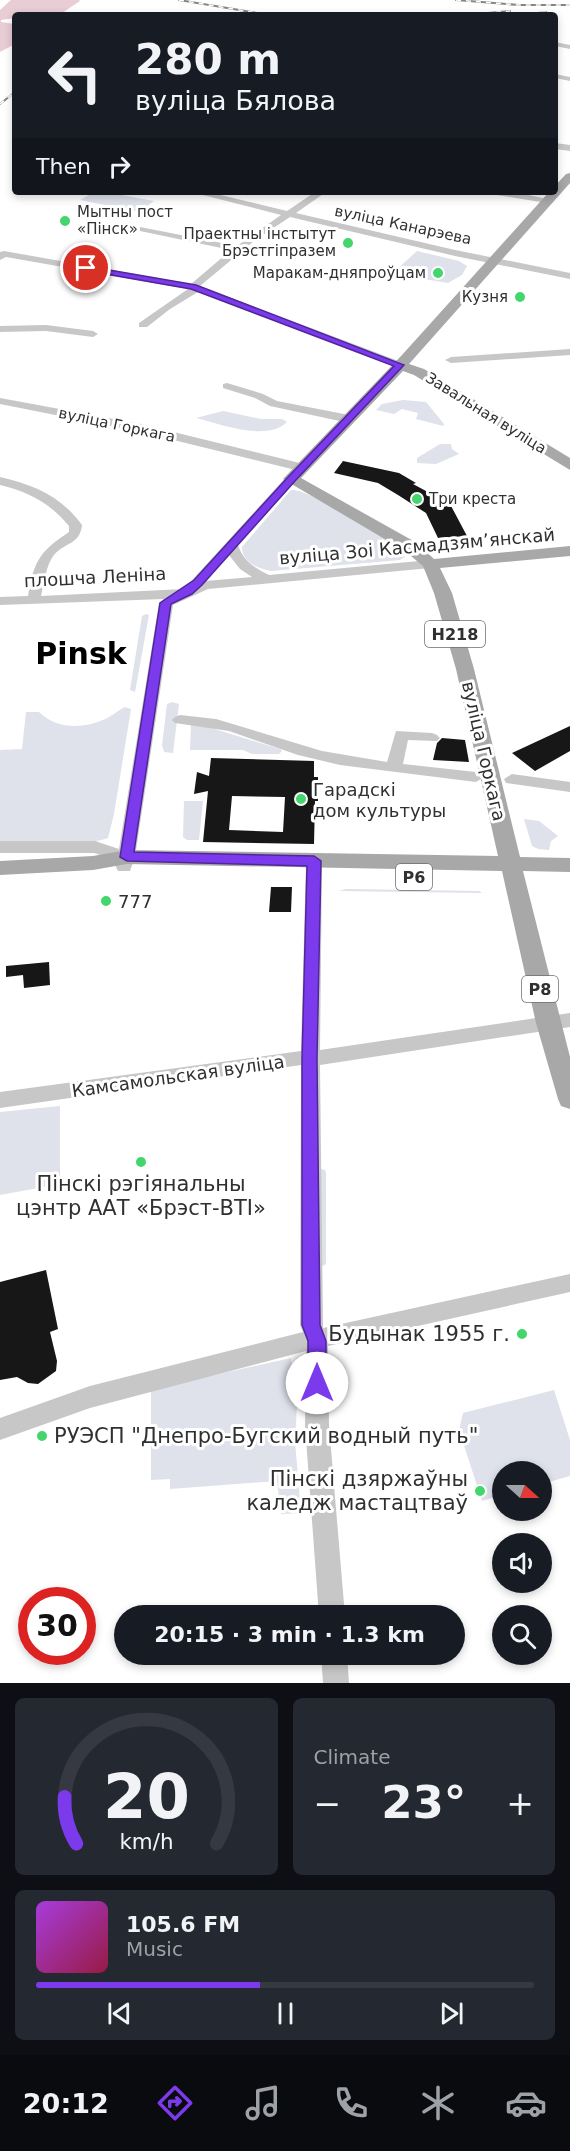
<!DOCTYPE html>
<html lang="en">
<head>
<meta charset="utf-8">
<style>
  :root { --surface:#171b24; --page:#242831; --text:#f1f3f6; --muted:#9ea1a6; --line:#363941; --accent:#7c3aed }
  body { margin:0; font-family:"DejaVu Sans",sans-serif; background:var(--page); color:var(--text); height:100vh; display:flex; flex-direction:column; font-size:22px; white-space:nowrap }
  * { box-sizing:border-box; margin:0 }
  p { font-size:20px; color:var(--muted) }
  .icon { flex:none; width:33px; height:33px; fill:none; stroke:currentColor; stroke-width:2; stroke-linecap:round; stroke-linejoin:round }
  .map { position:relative; height:1683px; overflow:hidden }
  .panel { display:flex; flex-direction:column; gap:15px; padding:15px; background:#0d0f14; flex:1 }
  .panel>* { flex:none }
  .guide { position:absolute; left:12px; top:12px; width:546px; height:183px; border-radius:6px; box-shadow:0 3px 9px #0003; background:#171b24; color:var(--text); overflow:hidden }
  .needle { width:39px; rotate:111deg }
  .buttons { position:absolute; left:492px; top:1461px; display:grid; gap:12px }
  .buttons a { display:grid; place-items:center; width:60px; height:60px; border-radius:50%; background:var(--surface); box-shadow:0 3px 9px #0003; font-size:30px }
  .speed { position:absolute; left:18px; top:1587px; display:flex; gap:12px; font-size:30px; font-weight:700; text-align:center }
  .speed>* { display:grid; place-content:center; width:78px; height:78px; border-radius:50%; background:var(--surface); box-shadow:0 3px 9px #0003; line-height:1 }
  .speed .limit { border:9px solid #d22; background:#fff; color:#111 }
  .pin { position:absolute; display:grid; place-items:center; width:51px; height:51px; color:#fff; margin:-26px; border:3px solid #fff; border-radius:50%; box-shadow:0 2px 6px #0007 }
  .me { position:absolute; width:66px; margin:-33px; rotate:0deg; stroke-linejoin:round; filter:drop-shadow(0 0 4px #0008) }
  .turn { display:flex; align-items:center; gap:21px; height:126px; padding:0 24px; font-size:27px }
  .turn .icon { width:78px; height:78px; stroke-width:2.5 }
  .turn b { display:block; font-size:42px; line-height:51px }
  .then { display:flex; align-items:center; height:57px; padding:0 24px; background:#0003; gap:12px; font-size:22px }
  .big { font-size:45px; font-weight:800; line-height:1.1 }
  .panel .widget { flex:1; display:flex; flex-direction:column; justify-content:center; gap:9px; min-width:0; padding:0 21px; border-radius:9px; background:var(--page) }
  .panel .dial { align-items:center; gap:0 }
  .dial svg { height:156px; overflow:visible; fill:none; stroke:var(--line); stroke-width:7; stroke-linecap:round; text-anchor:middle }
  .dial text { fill:var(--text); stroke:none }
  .song { display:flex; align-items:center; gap:18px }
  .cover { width:72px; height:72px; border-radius:9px; background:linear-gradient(135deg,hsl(280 70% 55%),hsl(340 70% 35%)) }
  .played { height:6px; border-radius:3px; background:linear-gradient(90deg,var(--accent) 45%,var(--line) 45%) }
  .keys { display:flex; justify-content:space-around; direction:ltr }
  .heat { display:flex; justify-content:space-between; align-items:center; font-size:33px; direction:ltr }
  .panel .tiles { flex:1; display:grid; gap:15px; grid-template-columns:1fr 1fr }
  .widget:last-child { grid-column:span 2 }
  .trip { position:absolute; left:114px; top:1605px; width:351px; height:60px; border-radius:30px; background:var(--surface); box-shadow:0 3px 9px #0003; font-weight:800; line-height:60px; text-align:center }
  .menu { display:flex; height:96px; justify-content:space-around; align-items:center; background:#090b0e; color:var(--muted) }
  .menu .icon { width:42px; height:42px }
  .menu .active { color:var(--accent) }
  .menu b { font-size:27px; color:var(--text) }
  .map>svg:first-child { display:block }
  .green { fill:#dfe1eb }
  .water { fill:#e9cdd4 }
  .building { fill:#171717; fill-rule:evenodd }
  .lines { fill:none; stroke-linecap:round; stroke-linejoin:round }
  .minor { fill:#c7c7c7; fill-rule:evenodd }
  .major { fill:#a8a8a8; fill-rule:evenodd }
  .rail-casing { stroke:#858585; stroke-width:2 }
  .rail { stroke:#fff; stroke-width:1.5; stroke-dasharray:5; stroke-linecap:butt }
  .route { fill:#7c3aed; stroke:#51269a; stroke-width:1.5 }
  .poi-dot { fill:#42d66c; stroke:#fff; stroke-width:2 }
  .labels { text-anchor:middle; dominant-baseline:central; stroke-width:6; stroke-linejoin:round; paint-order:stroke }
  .far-poi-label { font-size:15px; fill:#303030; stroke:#fff; text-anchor:end }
  .far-street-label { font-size:15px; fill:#303030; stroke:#fff }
  .shield { fill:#fff; stroke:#6e6e6e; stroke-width:1.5 }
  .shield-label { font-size:16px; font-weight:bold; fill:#303030 }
  .street-label { font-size:18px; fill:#303030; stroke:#fff }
  .poi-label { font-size:18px; fill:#303030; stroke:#fff; text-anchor:start }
  .near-poi-label { font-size:21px; fill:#303030; stroke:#fff; text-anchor:end }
  .town-label { font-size:30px; font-weight:bold; fill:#000; stroke:#fff }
</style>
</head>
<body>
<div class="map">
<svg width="570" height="1683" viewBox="0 0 570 1683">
  <rect width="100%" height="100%" fill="#fff"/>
  <!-- green -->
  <path class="green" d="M94 192H106L154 201 139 212 80 200Z
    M417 251 459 261 467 266 462 275 448 283 399 275 395 271Z
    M403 400 426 402 444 424 443 426 416 419 418 413 402 409 394 414 376 410 382 404Z
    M223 411 261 419H282L287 422C267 442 220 424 196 418Z
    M440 444H451L452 449 459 454 436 464 417 463V458Z
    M291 490C309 488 380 536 400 547L405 557 400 560 271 571C258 569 242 562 242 547Z
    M146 614 149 615 135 692 130 690 142 616Z
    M172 702 179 704 173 753 164 752 162 745 167 704Z
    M125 707 131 709 114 814 108 838C79 848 31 842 0 841V750L22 749 26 712H39C56 729 82 729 103 720 111 717 117 711 125 707Z
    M195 723 280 749 282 751 279 754H252L243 750H190L191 724Z
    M184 801H203L199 840H187L183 837Z
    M524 819 539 821 558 836 551 841 549 850 538 849 532 846Z
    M346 889 479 891 482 893 339 891Z
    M60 1106V1184L0 1195V1112Z
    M321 1169 325 1170 326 1173V1264L323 1266 319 1263Z
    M291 1358 297 1405 295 1441 301 1513 281 1514 277 1481 170 1489V1479L151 1480V1389Z
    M554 1390 570 1440V1476L542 1484V1472H502V1495L482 1501 459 1430 463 1413Z"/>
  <!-- water -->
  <path class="water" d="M11 0H79L80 1 59 15H15V18L1 20V22L15 24V44L0 52V10Z"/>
  <!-- building -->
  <path class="building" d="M343 461 399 473 416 483 413 484 450 504 467 536 438 538 426 513 398 495 378 483 334 473Z
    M570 726V751L535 771 512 753Z
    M442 738 465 740 469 762 433 760 437 743Z
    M211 758 314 761V777H318V801H315L314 844 203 842 208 791 194 794 197 772 209 776ZM232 796 285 797 283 832 229 830Z
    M271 887H292L291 912H269Z
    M49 962 50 985 24 988 23 975 6 977V966Z
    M46 1270 58 1329 50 1332 57 1361 56 1371 38 1384 28 1383 17 1377 0 1380V1282Z"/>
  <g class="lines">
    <!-- minor -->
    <path class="minor" d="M555 42 570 45V49L555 46Z
      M555 74 570 77V81L555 78Z
      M555 143 570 145V151L555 149Z
      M191 192H208L287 211 315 192H326L296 213 455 250 570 273V279L455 256 290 217 254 241 200 286 404 363 406 365 400 368 198 292 170 309 147 327H139V323L188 289 6 257 0 260V252L4 251 191 284 231 250 140 231V227L237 246 281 215Z
      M492 192H514L552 200 547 203 497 195Z
      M46 325 93 331 98 334 93 337 46 331 0 332V326Z
      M570 349V355L451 363 445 360 451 357Z
      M227 383 263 394 277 401 349 415 355 419 349 423 270 406 255 398 223 388V384Z
      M0 398 141 424 308 465 310 468 304 472 141 432 0 404Z
      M291 475 297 479 295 482 238 545C243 561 255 568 269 575L430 560 437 564 430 568 208 589 173 605 135 857 130 871H118L116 867 117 860 94 853H0V841H95L119 849 159 603 164 599 0 605V597L28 596C34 561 39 552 69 532V526C50 503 29 492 0 485V477C34 485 61 496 82 525 80 545 65 542 54 555 46 565 44 583 41 596L184 589 287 476ZM229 555 240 569 252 577 206 581Z
      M180 715 216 719 322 751 387 762 396 731 432 733 437 735 440 738 437 741 408 740 403 764 476 772 484 777 476 782 340 765 298 755 229 731 175 723 172 720 175 717Z
      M512 774 570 782V792L506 783 504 779Z
      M314 855 320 857 322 861 320 1050 570 1013V1027L320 1065 323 1328 570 1274V1292L328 1346 329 1425 345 1616H319L305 1425 306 1351 90 1408 0 1440V1418L90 1386 303 1332 300 1325 301 1065 0 1108V1092L301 1051 306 861 308 857Z
      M321 1654H347L349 1683H323Z"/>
    <!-- major -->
    <path class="major" d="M570 173V183L409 364 424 369 570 458V470L414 375 403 371 301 478 417 543 434 559 570 546V556L440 568 452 593 474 669 520 857 570 858V872L523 871 570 1057V1109L561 1106 558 1099 536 1023 502 871 127 864 93 870 0 875V861L93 856 127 850 498 856 456 669 434 593 423 566 405 551 283 479 402 355 549 192H555V186L566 174Z"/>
    <!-- rail casing -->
    <g class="rail-casing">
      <path id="rail" d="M179 0 269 15
        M456 0 519 5H570
        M466 15 510 11
        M521 15 546 12
        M0 104 15 92"/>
    </g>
    <!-- rail -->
    <use href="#rail" class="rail"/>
  </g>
  <!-- route -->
  <path class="route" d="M86 266 196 285 404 365 295 481 202 585 192 594 171 604 134 852 314 856 321 861 317 1059 320 1325 326 1341V1383L324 1389 317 1392 310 1389 308 1383V1341L302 1325V1059L307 866 127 861 120 857 160 603 194 580 288 477 394 366 191 289 83 270V267Z"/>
  <!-- markers -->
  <g class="poi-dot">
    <circle cx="65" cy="221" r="6"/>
    <circle cx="348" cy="243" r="6"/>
    <circle cx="438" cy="273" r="6"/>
    <circle cx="520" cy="297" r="6"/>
    <circle cx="417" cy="499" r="6"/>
    <circle cx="301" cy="799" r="6"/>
    <circle cx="106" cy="901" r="6"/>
    <circle cx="141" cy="1162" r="6"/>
    <circle cx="522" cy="1334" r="6"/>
    <circle cx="42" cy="1436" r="6"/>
    <circle cx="480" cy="1491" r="6"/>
  </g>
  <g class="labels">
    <!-- far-poi labels -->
    <g class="far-poi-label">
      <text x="77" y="212" text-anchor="start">Мытны пост<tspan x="77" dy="17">«Пінск»</tspan></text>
      <text x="336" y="234">Праектны інстытут<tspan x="336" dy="17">Брэстгіпразем</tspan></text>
      <text x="426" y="273">Маракам-дняпроўцам</text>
      <text x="508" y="297">Кузня</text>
      <text x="429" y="499" text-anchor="start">Три креста</text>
    </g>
    <!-- far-street labels -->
    <g class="far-street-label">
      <text transform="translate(403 225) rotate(12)">вуліца Канарэева</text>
      <text transform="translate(486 413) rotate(32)">Завальная вуліца</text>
      <text transform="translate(117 425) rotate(12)">вуліца Горкага</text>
    </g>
    <!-- shield labels -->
    <g class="shield">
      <rect x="425" y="621" width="60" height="26" rx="4.5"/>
      <rect x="396" y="864" width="36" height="26" rx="4.5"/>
      <rect x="522" y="976" width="36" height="26" rx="4.5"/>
    </g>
    <g class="shield-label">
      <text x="455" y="634">Н218</text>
      <text x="414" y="877">Р6</text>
      <text x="540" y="989">Р8</text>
    </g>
    <!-- street labels -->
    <g class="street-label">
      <text transform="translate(417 546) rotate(-5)">вуліца Зоі Касмадзямʼянскай</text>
      <text transform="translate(95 577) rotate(-3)">плошча Леніна</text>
      <text transform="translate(484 751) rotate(77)">вуліца Горкага</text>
      <text transform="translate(178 1076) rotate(-8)">Камсамольская вуліца</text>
    </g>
    <!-- poi labels -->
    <g class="poi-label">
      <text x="313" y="789">Гарадскі<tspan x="313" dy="21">дом культуры</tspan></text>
      <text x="118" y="901">777</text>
    </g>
    <!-- near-poi labels -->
    <g class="near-poi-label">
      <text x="141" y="1184" text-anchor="middle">Пінскі рэгіянальны<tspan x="141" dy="24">цэнтр ААТ «Брэст-ВТІ»</tspan></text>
      <text x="510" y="1334">Будынак 1955 г.</text>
      <text x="54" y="1436" text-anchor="start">РУЭСП "Днепро-Бугский водный путь"</text>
      <text x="468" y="1479">Пінскі дзяржаўны<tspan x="468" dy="24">каледж мастацтваў</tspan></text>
    </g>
    <!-- town labels -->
    <g class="town-label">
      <text x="81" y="653">Pinsk</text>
    </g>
  </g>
</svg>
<div class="buttons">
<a><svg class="needle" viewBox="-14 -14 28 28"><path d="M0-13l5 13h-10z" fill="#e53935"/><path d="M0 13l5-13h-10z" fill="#9ea1a6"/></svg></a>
<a><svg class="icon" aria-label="sound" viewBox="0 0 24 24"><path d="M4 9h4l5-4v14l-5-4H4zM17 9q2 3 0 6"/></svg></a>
<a><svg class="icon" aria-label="search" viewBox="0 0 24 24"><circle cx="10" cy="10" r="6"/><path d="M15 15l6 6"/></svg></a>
</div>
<div class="speed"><div class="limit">30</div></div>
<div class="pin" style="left:86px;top:268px;background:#d93025"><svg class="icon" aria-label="arrive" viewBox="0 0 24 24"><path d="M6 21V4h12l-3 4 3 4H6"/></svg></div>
<svg class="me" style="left:317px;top:1383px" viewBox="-20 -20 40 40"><circle r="19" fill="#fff"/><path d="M0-13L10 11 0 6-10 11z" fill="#7c3aed"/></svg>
<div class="trip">20:15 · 3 min · 1.3 km</div>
<div class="guide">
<div class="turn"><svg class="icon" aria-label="left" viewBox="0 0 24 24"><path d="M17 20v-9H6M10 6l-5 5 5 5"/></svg><div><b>280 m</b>вуліца Бялова</div></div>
<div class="then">Then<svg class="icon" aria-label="right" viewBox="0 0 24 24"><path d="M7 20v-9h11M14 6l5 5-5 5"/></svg></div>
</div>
</div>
<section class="panel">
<div class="tiles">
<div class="widget dial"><svg viewBox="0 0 100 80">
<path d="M14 69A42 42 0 1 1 86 69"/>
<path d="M14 69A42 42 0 0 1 8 45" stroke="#7c3aed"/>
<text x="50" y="56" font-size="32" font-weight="700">20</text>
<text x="50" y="72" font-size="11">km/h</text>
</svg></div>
<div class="widget"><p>Climate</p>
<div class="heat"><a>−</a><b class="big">23°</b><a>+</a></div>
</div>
<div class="widget">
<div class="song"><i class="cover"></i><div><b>105.6 FM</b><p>Music</p></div></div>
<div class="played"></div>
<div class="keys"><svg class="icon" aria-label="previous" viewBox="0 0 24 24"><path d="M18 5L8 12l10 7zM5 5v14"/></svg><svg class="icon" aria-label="pause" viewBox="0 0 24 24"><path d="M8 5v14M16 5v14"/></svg><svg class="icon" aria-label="next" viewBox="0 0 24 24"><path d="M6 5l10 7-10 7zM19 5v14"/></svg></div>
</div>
</div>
</section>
<nav class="menu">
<b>20:12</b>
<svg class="icon active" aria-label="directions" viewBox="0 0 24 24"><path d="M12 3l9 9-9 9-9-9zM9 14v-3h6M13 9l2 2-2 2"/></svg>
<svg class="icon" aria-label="music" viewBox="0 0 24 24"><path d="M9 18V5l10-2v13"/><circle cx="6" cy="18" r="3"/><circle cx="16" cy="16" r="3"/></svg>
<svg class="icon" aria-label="phone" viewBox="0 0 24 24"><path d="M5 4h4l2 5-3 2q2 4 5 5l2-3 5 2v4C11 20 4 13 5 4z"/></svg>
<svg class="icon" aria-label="climate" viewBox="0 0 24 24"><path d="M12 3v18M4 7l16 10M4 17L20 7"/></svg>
<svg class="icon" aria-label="car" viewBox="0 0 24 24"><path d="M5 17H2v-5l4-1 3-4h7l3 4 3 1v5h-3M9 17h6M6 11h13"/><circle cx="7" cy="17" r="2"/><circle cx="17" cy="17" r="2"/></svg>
</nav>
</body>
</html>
